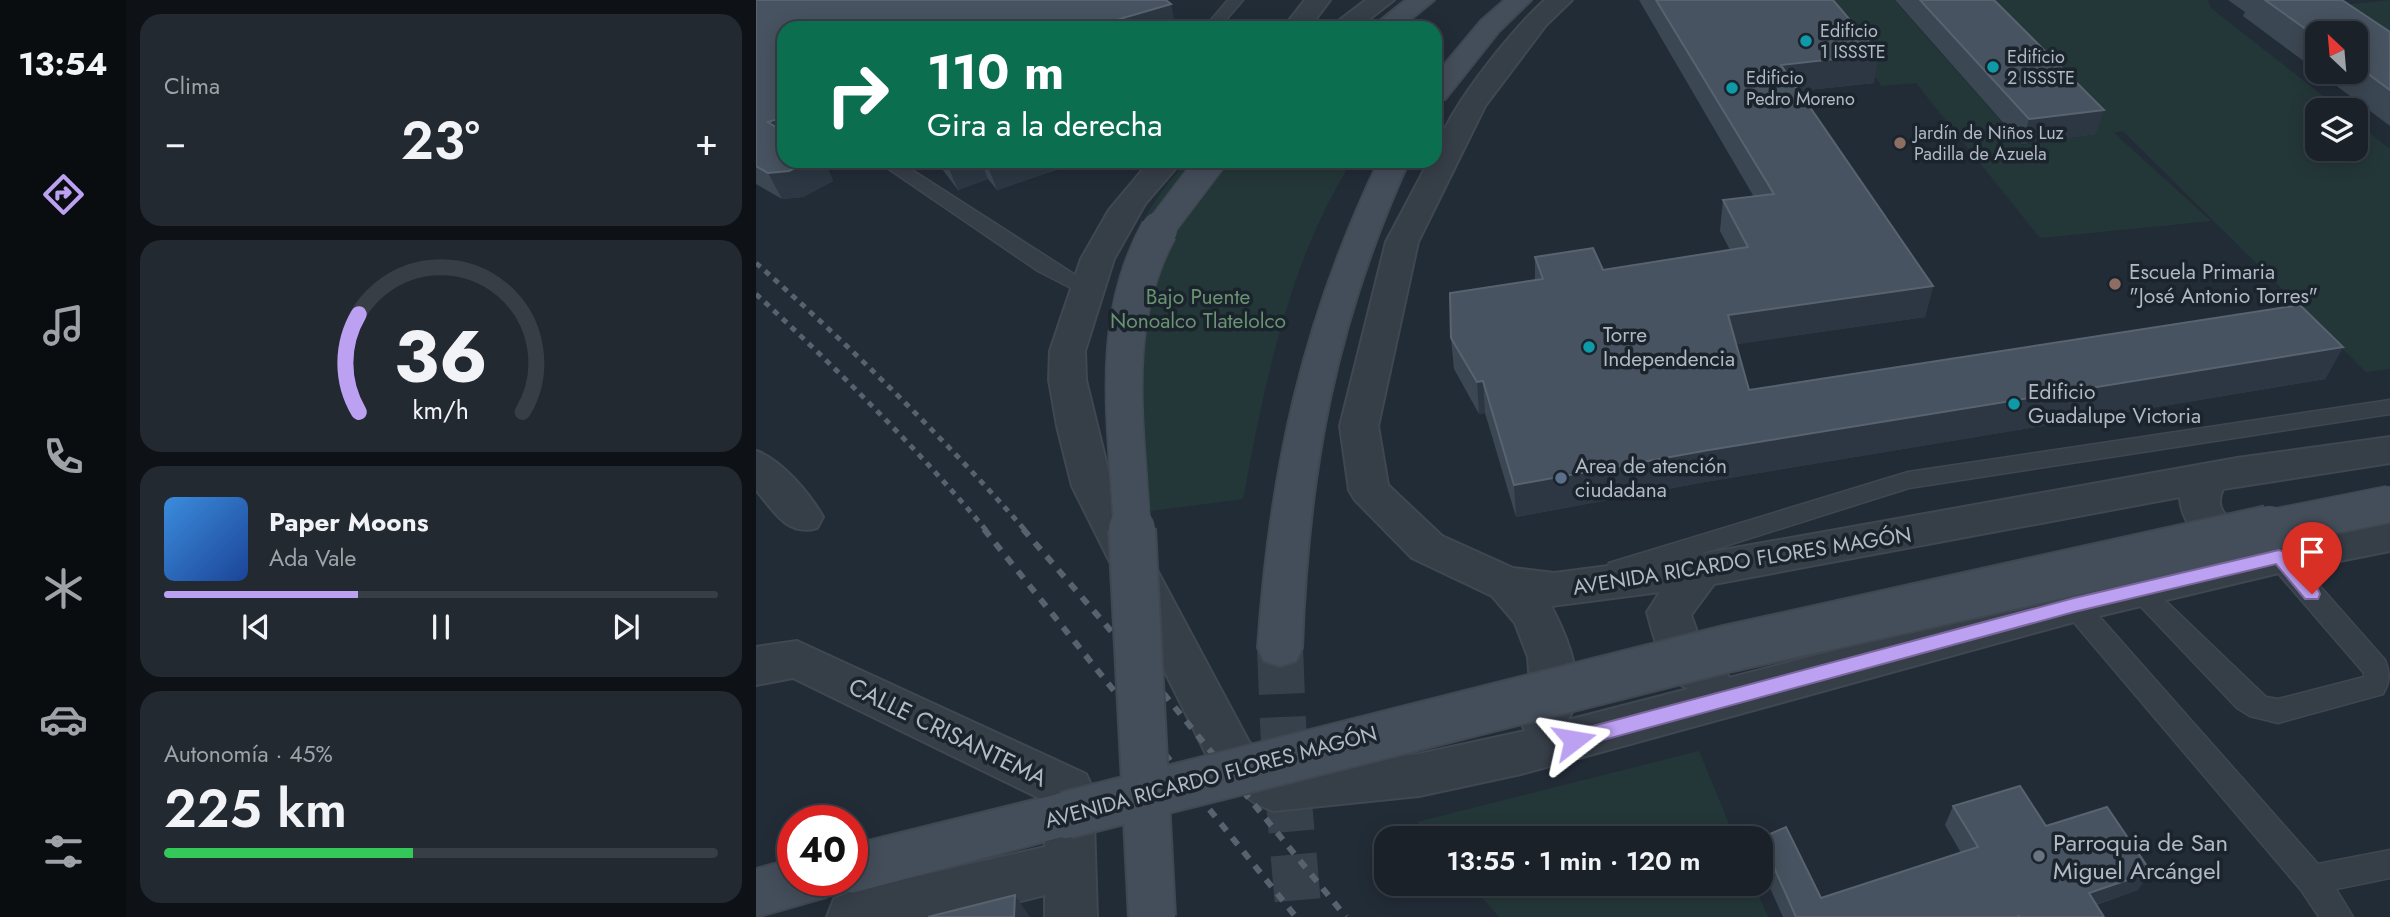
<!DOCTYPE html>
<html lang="es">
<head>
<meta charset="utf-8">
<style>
  :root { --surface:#1a2129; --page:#232931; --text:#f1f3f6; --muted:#9fa3a8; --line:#383e46; --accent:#bca0f2 }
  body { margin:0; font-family:Jost,sans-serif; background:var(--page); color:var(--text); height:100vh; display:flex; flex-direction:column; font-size:26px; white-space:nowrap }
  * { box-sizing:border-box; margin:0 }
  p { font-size:23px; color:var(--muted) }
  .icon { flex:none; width:38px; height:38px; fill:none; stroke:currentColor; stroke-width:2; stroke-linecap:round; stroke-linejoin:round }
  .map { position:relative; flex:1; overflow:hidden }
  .details { display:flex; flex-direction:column; gap:14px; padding:14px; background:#0e1217; width:630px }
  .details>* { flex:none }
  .guide { position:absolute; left:21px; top:21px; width:665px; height:147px; border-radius:21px; box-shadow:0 4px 18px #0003,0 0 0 2px var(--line); background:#0b6e4f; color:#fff; overflow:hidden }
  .needle { width:46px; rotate:334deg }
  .tools { position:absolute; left:1549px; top:21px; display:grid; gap:14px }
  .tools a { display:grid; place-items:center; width:63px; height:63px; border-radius:14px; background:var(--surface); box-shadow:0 4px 18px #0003,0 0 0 2px var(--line); font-size:35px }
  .speed { position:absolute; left:21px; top:805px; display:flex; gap:14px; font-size:35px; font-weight:700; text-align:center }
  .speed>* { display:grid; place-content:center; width:91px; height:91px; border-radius:50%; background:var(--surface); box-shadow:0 4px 18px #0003,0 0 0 2px var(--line); line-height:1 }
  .speed .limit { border:10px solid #d22; background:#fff; color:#111 }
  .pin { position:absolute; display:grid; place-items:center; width:60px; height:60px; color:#fff; margin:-72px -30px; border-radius:50% 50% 50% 0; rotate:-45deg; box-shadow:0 0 7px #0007 }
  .pin .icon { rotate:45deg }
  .me { position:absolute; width:77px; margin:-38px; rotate:76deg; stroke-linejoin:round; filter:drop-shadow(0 0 5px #0008) }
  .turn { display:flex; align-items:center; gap:24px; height:147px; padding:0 35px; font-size:32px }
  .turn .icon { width:91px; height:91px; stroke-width:2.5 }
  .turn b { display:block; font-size:49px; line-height:60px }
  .big { font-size:52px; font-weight:600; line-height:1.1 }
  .details .card { flex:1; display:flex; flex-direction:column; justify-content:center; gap:10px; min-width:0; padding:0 24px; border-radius:21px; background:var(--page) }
  .details .dial { align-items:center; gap:0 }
  .dial svg { height:182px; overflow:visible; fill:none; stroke:var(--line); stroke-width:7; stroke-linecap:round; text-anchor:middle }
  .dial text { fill:var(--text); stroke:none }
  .song { display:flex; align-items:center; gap:21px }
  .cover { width:84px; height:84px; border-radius:10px; background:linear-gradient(135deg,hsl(210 70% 55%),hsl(220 70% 35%)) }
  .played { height:7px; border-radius:4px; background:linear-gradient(90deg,var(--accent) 35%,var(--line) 35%) }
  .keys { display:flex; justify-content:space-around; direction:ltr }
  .heat { display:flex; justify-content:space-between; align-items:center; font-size:38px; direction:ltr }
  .charge { height:10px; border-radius:5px; background:linear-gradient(90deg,#34c759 45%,var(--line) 0) }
  .trip { position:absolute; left:618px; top:826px; width:399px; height:70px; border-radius:21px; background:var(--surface); box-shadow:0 4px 18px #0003,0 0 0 2px var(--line); font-weight:600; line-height:70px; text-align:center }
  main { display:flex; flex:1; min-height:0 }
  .tabs { display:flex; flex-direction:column; width:126px; justify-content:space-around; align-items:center; background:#0a0d10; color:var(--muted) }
  .tabs .icon { width:49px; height:49px }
  .tabs .on { color:var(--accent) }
  .tabs b { font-size:32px; color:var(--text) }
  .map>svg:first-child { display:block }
  .green { fill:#243738 }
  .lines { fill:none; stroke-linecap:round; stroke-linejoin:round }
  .secondary-tunnel { stroke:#37414c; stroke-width:46; stroke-dasharray:46 23; stroke-linecap:butt }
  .service-casing { stroke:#3f4751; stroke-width:3 }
  .minor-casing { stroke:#3f4751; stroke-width:4 }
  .tertiary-casing { stroke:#3f4751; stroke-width:4 }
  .secondary-casing { stroke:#3f4751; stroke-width:4 }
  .service { fill:#363e48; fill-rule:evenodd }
  .minor { fill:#363e48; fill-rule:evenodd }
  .tertiary { fill:#363e48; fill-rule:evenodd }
  .secondary { fill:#444e5a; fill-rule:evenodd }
  .rail-far1 { stroke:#58626e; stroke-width:5; stroke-dasharray:6 6; stroke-linecap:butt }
  .rail { stroke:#58626e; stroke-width:6; stroke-dasharray:9 9; stroke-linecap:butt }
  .secondary-bridge-far2-casing { stroke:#3f4751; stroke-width:31; stroke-linecap:butt }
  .secondary-bridge-far1-casing { stroke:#3f4751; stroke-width:39; stroke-linecap:butt }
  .secondary-bridge-casing { stroke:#3f4751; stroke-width:50; stroke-linecap:butt }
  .secondary-bridge-far2 { stroke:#444e5a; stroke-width:28 }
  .secondary-bridge-far1 { stroke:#444e5a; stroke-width:36 }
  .secondary-bridge { stroke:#444e5a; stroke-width:46 }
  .wall { fill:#3b4753 }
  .shaded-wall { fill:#2c3743 }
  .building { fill:#475360; stroke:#58636f; stroke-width:2 }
  .route { fill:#bca0f2; stroke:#7a689d; stroke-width:2 }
  .culture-dot { fill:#0f9aa8; stroke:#1b232c; stroke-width:2.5 }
  .education-dot { fill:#8d6e63; stroke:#1b232c; stroke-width:2.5 }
  .service-dot { fill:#5c6f8a; stroke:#1b232c; stroke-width:2.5 }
  .worship-dot { fill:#6b7280; stroke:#1b232c; stroke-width:2.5 }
  .labels { text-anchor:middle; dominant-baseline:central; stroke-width:7; stroke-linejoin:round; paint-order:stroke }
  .far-poi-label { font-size:18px; fill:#b0b9c4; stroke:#1b232c; text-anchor:start }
  .poi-label { font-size:21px; fill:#b0b9c4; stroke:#1b232c; text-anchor:start }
  .park-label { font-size:21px; fill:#699371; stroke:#1b232c }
  .street-label { font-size:21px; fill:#b0b9c4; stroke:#1b232c }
  .near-street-label { font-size:24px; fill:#b0b9c4; stroke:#1b232c }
  .near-poi-label { font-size:24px; fill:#b0b9c4; stroke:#1b232c; text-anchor:start }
</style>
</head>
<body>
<main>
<nav class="tabs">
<b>13:54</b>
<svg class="icon on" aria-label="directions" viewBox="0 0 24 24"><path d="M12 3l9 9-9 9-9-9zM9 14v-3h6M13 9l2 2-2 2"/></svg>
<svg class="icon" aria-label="music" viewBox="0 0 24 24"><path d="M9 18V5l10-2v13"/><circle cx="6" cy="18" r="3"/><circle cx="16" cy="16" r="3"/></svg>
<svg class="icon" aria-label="phone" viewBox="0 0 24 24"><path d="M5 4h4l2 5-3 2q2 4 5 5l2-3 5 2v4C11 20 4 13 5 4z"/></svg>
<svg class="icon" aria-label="climate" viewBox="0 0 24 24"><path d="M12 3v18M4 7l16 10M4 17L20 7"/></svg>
<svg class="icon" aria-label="car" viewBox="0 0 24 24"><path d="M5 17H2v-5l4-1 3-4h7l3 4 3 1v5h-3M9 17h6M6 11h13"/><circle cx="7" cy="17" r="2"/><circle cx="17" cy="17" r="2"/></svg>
<svg class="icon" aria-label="filters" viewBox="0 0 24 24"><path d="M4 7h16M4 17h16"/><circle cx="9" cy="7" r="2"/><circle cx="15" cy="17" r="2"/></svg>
</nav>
<section class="details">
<div class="card"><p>Clima</p>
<div class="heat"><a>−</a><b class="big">23°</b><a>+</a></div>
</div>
<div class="card dial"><svg viewBox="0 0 100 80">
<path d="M14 69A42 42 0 1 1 86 69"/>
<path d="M14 69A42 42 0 0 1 14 26" stroke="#bca0f2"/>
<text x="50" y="56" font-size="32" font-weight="700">36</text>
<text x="50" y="72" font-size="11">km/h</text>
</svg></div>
<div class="card">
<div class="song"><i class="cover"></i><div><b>Paper Moons</b><p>Ada Vale</p></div></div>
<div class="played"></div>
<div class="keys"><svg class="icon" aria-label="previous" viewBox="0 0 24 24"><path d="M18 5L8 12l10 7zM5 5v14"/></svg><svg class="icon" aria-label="pause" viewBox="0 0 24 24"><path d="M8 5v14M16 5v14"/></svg><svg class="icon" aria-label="next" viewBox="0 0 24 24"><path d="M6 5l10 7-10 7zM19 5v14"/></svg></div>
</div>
<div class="card"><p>Autonomía · 45%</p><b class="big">225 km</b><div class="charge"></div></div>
</section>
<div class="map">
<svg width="1634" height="917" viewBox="0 0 1634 917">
  <rect width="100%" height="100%" fill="#222c37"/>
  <!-- green -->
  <path class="green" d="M1056 0H1138L1266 145 1341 134 1210 0H1452L1455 8 1585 110H1561V149H1600V122L1634 149V369L1610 372 1367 131 1358 133 1455 221 1284 238 1160 83 1126 86Z
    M1634 0V52L1570 7Z
    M432 161H596C532 263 509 382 487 499L395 511C384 488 368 462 362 438 357 414 349 383 350 358 353 285 380 213 432 161Z
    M943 751 979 838H675L661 822Z
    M714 884H998L1012 917H743Z"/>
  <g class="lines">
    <!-- secondary-tunnel -->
    <path class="secondary-tunnel" d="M524 648 528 745 543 917"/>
    <!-- service casing -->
    <g class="service-casing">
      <path id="service" d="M472 0H487L463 28H448Z
        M121 161H142L338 287 328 293 321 291 282 271Z
        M1634 400V414L1153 488 862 580 853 577 850 570 853 563 1152 472Z
        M1523 548 1532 550 1629 660C1634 673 1634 682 1627 694L1522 723 1494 716 1481 708 1370 591 1374 584 1383 581 1392 584 1510 697 1522 699 1608 677V673L1514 564 1511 557 1514 550Z
        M1318 595 1327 598 1562 864 1634 850V878L1580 889 1597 917H1563L1545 890 1309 612 1305 605 1309 598Z"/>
    </g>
    <!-- minor casing -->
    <g class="minor-casing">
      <path id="minor" d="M549 0H574L553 28H527Z
        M0 451C25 459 54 494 67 517L61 528C31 537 18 511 0 490Z
        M41 641 330 774 337 789 341 917H289V895L201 917H71L78 899 97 891 289 847V801L37 678 0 685V647Z"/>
    </g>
    <!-- tertiary casing -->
    <g class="tertiary-casing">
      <path id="tertiary" d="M610 0H638L602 28H573Z
        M789 0H816L790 25 729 106 662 242 622 426 632 485 686 536 757 568 798 573 945 554 1481 458 1634 437V463L1467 489C1451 523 1500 524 1511 544L1634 521V551L1523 573 1318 622 765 774 663 796 517 811 500 804 459 772 316 486 301 426 293 380 294 351 325 259 353 210 394 161H426L389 204 358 259 329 351 330 380 356 486 493 742 525 766 663 754 769 731 764 719 775 699 772 657 759 623 736 596 656 558 599 500 593 490 584 426 630 242 673 161H679C679 122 759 26 789 0ZM1424 497C1425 522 1444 542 1465 554L1318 588 973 678 967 664 946 646 935 615 958 584ZM904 592 891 612C898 637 906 676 932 689L812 720C832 687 812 638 795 606Z"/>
    </g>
    <!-- secondary casing -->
    <g class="secondary-casing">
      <path id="secondary" d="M650 0H678L644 28H615Z
        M749 0H775L743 31 689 99 679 101V76L725 21Z
        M623 161H653C579 323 552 471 546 648L540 661 524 666 508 661 502 648C514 470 546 322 623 161Z
        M310 792 328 799 335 815 328 831 96 893 77 883 70 897 0 917V869L37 859V880H96V845Z"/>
    </g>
    <!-- service -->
    <use href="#service" class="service"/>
    <!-- minor -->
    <use href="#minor" class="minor"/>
    <!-- tertiary -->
    <use href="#tertiary" class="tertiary"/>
    <!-- secondary -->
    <use href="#secondary" class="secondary"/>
    <!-- rail-far1 -->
    <path class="rail-far1" d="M0 263C95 347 185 435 269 530
      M0 294C81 369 159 446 230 530"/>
    <!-- rail -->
    <path class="rail" d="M228 529 540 917
      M267 529 381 661 590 917"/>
    <!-- secondary-bridge-far2 casing -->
    <g class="secondary-bridge-far2-casing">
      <path id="secondary-bridge-far2" d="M402 231 455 161"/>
    </g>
    <!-- secondary-bridge-far1 casing -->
    <g class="secondary-bridge-far1-casing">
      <path id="secondary-bridge-far1" d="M376 530C371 426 351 325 403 230
        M1504 530 1634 504"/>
    </g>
    <!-- secondary-bridge casing -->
    <g class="secondary-bridge-casing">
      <path id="secondary-bridge" d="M376 529 396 917
        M310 815 970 649 1513 529"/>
    </g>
    <!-- secondary-bridge-far2 -->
    <use href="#secondary-bridge-far2" class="secondary-bridge-far2"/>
    <!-- secondary-bridge-far1 -->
    <use href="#secondary-bridge-far1" class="secondary-bridge-far1"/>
    <!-- secondary-bridge -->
    <use href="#secondary-bridge" class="secondary-bridge"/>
  </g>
  <!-- wall -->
  <path class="wall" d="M0 0 420 28H28V161H68L77 181 47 197 26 199 0 184Z
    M883 0H1077L1118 83 1043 91 1177 286 1169 317 980 344 993 390 1587 347 1569 379 949 482 760 517 729 413 723 414 698 369 695 338 779 280V257L847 270 974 250 964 231 967 200 998 197Z
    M1139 0H1238L1340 134 1266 144Z
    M1472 0H1586L1634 32V126L1562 72H1600V33H1561V71L1487 16 1489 12Z
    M180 161H327L241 190 232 179 202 190Z
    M1197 806 1290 826 1382 890 1340 905 1348 917H1027L1004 866 1005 838 1065 898 1205 853 1189 825Z"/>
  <!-- shaded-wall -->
  <path class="shaded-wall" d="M415 4 420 28H333Z
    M1123 54 1118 83 1021 93 1025 65Z
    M1348 110 1340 134 1266 144 1273 119Z
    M28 117V146L12 122Z
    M53 161H68L77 181 47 197 26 199 12 173Z
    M200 161H225L232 179 202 190 191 164Z
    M241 161H327L241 190 231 164Z
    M1177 286 1169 317 969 346 972 315Z
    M1587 347 1569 379 949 482 760 517 758 485 953 450Z
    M727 381 729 413 723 414 721 382Z
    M1395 872 1382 890 1321 911 1333 893Z
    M259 895 274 917H258Z"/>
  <!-- building -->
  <path class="building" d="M0 0H410L415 4 333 28H28V117L12 122 28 132V161H53L33 171 12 173 0 166Z
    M900 0H1077L1123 54 1025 65 1177 286 972 315 993 390 1544 305 1587 347 953 450 758 485 727 381 721 382 695 338 694 293 787 279 779 257 837 248 847 270 992 247 967 200 1018 194Z
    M1164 0H1238L1348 110 1273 119Z
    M1509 0H1586L1634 32V90L1600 65V33H1561V37Z
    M228 161H241L231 164Z
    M1264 786 1290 826 1351 807 1395 872 1333 893 1348 917H1263V916L1259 917H1040L1005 838 1030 827 1065 898 1222 847 1197 806Z
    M259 895 258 917H172Z"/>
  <!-- route -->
  <path class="route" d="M1523 550 1529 552 1562 589 1564 594 1562 599H1549L1520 564 1318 612 818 748 811 746 808 740 811 734 818 731 1318 598Z"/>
  <!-- markers -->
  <g class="culture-dot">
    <circle cx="1050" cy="41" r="7"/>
    <circle cx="1237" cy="67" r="7"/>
    <circle cx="976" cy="88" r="7"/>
    <circle cx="833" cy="347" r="7"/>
    <circle cx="1258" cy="404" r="7"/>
  </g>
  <g class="education-dot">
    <circle cx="1144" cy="143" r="7"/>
    <circle cx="1359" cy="284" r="7"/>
  </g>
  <circle class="service-dot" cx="805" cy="478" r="7"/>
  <circle class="worship-dot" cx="1283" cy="856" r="7"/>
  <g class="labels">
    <!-- far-poi labels -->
    <g class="far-poi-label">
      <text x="1064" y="31">Edificio<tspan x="1064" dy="21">1 ISSSTE</tspan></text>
      <text x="1251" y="57">Edificio<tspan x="1251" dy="21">2 ISSSTE</tspan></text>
      <text x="990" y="78">Edificio<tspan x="990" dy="21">Pedro Moreno</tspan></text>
      <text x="1158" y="133">Jardín de Niños Luz<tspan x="1158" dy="21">Padilla de Azuela</tspan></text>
    </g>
    <!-- poi labels -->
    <g class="poi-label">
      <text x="1373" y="272">Escuela Primaria<tspan x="1373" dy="24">"José Antonio Torres"</tspan></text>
      <text x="847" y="335">Torre<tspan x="847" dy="24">Independencia</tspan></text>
      <text x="1272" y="392">Edificio<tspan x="1272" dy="24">Guadalupe Victoria</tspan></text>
      <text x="819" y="466">Area de atención<tspan x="819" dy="24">ciudadana</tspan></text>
    </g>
    <!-- park labels -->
    <g class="park-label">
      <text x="442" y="297">Bajo Puente<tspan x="442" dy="24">Nonoalco Tlatelolco</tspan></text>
    </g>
    <!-- street labels -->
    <g class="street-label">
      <text transform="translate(986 561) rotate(-9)">AVENIDA RICARDO FLORES MAGÓN</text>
      <text transform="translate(455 777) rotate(-15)">AVENIDA RICARDO FLORES MAGÓN</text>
    </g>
    <!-- near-street labels -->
    <g class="near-street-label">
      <text transform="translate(192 732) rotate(26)">CALLE CRISANTEMA</text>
    </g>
    <!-- near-poi labels -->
    <g class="near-poi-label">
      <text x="1297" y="842">Parroquia de San<tspan x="1297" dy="28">Miguel Arcángel</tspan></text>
    </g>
  </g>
</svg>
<div class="tools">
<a><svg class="needle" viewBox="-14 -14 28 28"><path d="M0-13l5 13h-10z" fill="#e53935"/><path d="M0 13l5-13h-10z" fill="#9fa3a8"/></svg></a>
<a><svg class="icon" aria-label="layers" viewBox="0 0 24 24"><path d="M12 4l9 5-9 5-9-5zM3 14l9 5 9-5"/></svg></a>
</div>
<div class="speed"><div class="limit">40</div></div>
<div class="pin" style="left:1556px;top:594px;background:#d93025"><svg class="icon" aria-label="arrive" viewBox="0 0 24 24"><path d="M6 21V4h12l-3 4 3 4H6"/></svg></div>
<svg class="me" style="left:818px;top:740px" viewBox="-20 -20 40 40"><path d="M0-17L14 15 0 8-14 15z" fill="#bca0f2" stroke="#fff" stroke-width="4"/></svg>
<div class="trip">13:55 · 1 min · 120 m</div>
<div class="guide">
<div class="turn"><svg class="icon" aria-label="right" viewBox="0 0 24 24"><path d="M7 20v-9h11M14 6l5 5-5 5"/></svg><div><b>110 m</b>Gira a la derecha</div></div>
</div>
</div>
</main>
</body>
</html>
